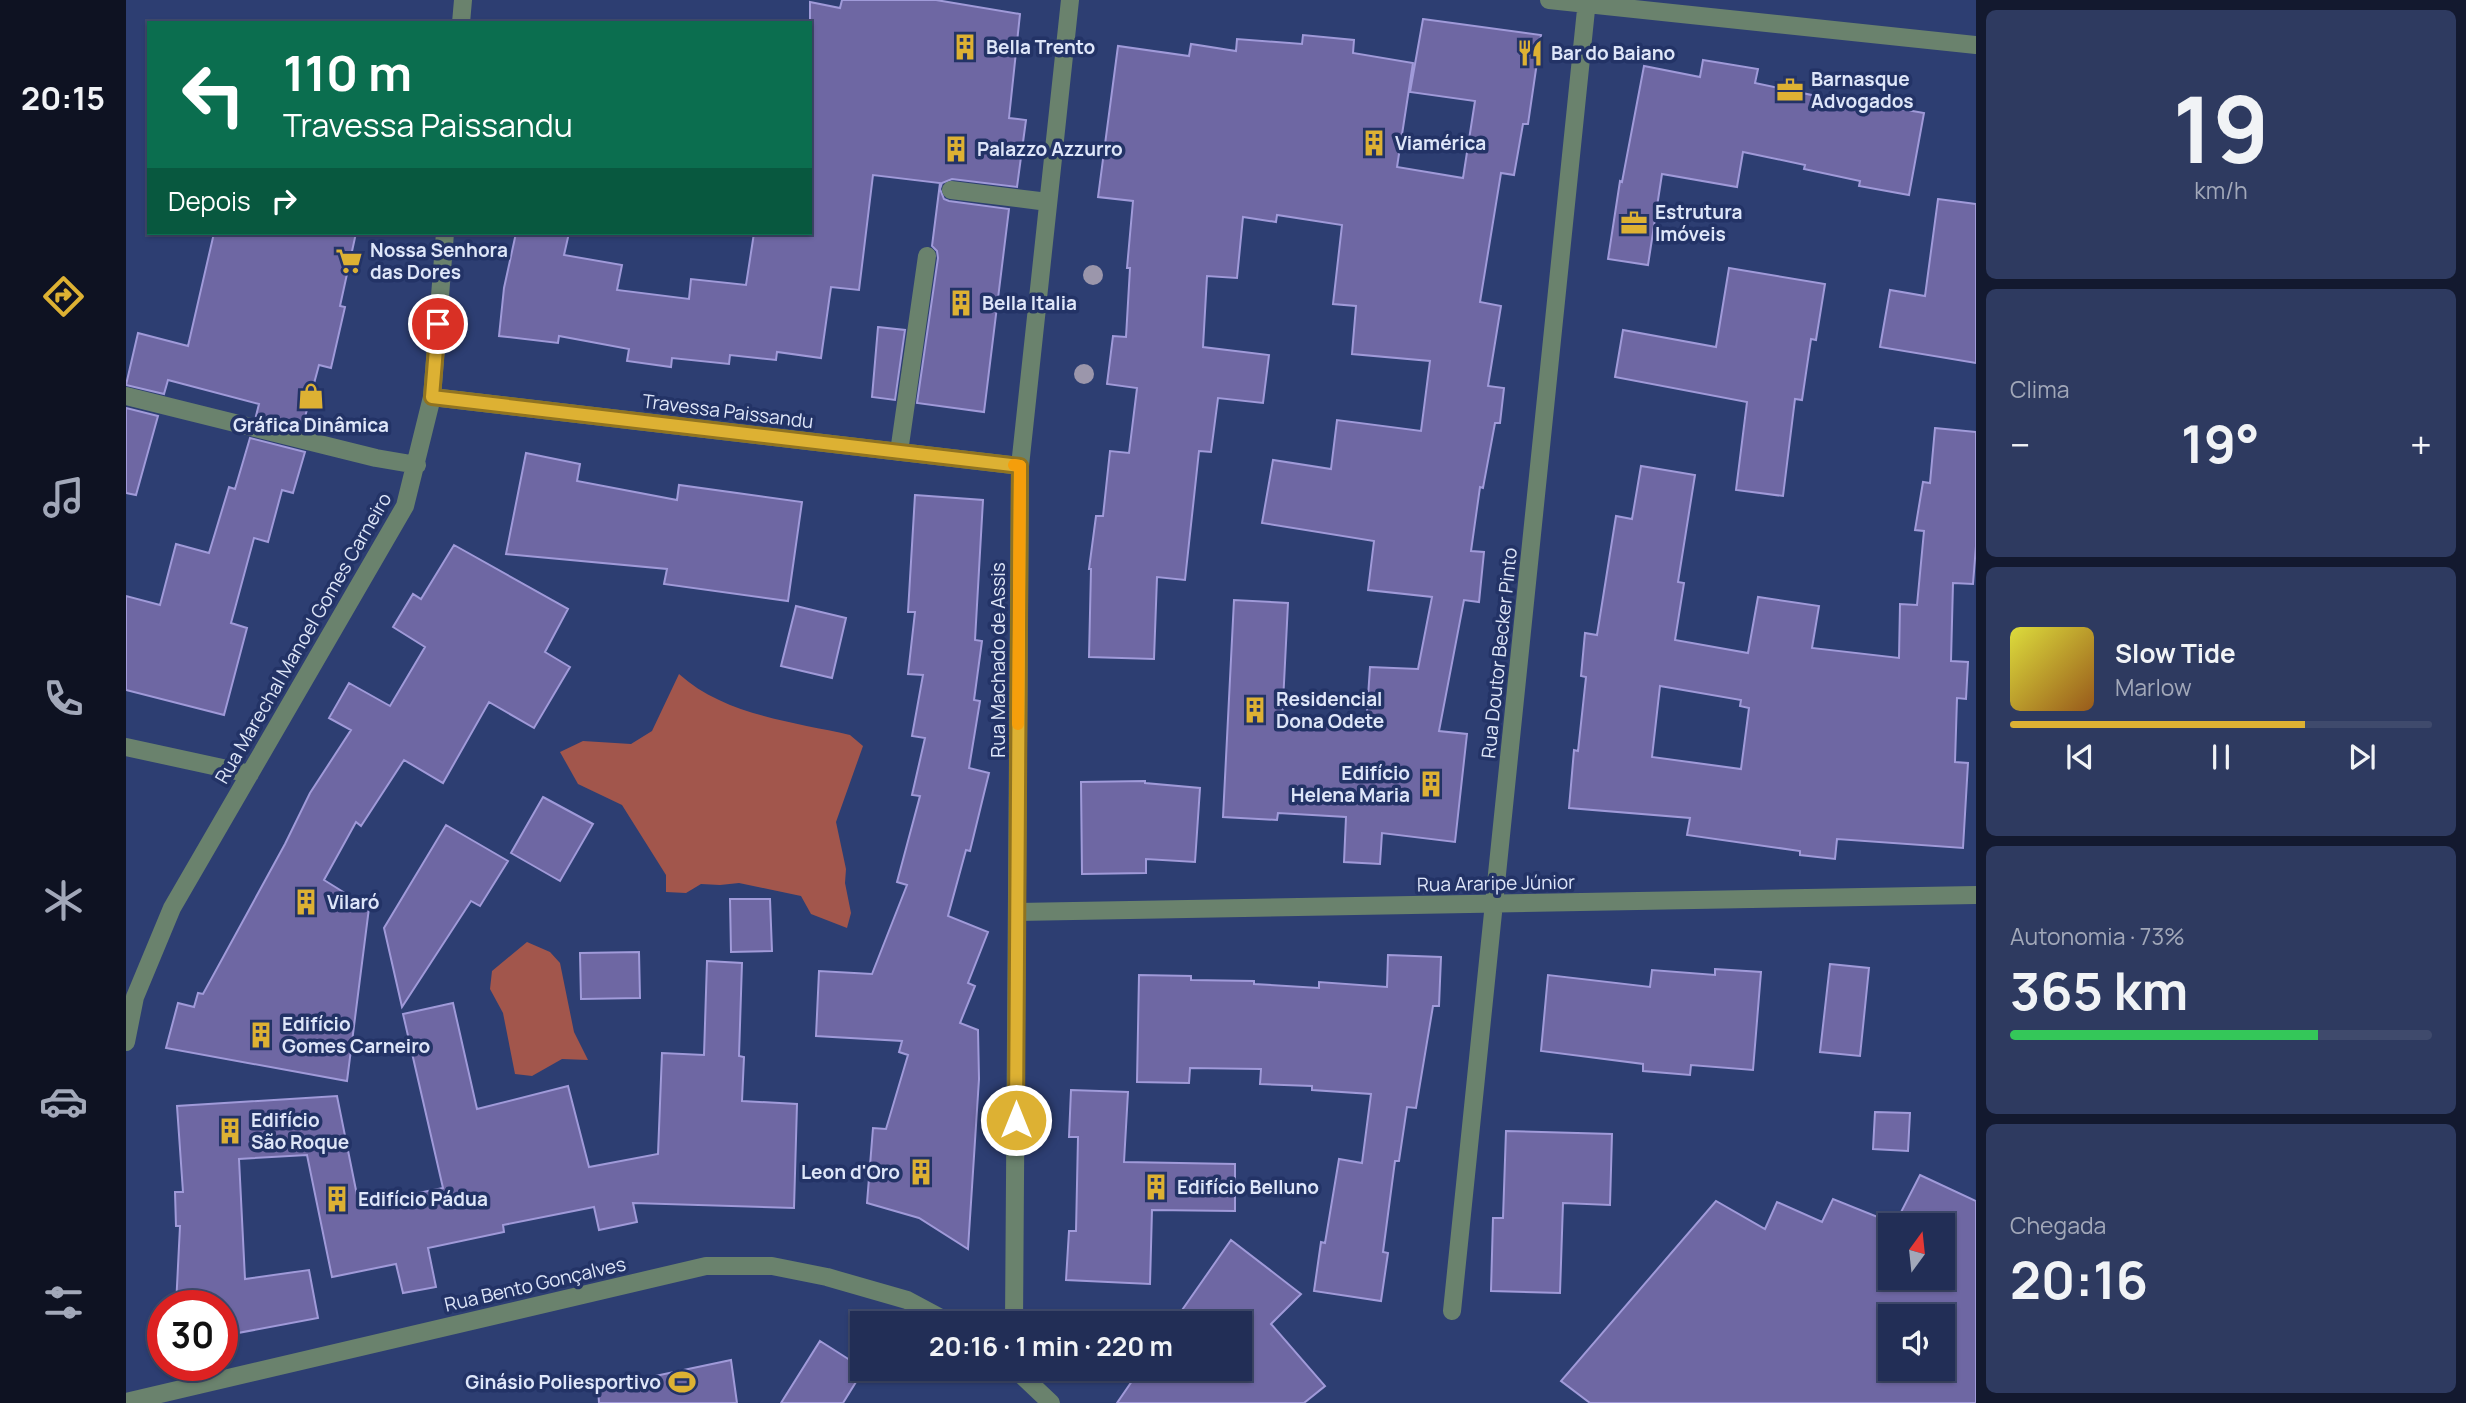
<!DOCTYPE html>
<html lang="pt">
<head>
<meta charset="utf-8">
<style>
  :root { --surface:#222e56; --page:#2e3a60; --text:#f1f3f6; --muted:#a2a8b9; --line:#3f4a6c; --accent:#ddb133 }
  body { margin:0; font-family:Manrope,sans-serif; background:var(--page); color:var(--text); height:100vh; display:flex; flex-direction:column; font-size:26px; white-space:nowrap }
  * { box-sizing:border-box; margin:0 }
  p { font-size:23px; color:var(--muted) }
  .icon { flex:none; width:38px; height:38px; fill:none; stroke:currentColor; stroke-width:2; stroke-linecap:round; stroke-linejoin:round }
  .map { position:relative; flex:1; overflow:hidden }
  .drawer { display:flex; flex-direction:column; gap:10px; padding:10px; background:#13192f; width:490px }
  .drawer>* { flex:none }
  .top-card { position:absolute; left:21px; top:21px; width:665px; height:214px; border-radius:0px; box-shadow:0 2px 5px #0004,0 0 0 2px var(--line); background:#0b6e4f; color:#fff; overflow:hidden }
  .needle { width:46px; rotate:15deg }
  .fabs { position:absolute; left:1752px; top:1213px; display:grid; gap:14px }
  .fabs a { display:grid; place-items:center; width:77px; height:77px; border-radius:0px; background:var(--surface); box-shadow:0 2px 5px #0004,0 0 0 2px var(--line); font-size:35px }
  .speed { position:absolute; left:21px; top:1290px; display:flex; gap:14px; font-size:35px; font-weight:700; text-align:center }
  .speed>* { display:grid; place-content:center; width:91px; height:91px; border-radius:50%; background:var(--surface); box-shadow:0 2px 5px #0004,0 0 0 2px var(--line); line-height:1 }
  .speed .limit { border:10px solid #d22; background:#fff; color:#111 }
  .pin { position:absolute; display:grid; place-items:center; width:60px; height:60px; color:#fff; margin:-30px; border:4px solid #fff; border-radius:50%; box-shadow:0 2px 7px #0007 }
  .me { position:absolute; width:77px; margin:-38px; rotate:0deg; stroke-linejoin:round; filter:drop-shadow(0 0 5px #0008) }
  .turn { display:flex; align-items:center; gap:24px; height:147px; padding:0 21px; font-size:32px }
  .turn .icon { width:91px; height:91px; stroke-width:2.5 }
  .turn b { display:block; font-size:49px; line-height:60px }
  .then { display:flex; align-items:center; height:66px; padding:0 21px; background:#0003; gap:14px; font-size:26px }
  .big { font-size:52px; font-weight:700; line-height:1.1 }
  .drawer .widget { flex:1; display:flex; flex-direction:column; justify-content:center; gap:10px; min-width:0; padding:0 24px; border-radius:10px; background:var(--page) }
  .drawer .dial { align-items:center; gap:0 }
  .dial b { font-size:91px; line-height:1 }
  .song { display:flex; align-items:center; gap:21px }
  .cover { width:84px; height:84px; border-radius:10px; background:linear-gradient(135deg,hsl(60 70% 55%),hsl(30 70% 35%)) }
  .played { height:7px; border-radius:4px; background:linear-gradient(90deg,var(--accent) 70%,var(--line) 70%) }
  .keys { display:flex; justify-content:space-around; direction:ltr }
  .heat { display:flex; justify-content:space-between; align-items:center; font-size:38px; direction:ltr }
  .charge { height:10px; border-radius:5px; background:linear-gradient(90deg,#34c759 73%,var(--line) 0) }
  .trip { position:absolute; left:724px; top:1311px; width:402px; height:70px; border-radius:0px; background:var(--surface); box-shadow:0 2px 5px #0004,0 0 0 2px var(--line); font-weight:700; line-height:70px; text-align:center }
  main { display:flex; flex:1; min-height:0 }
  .menu { display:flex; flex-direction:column; width:126px; justify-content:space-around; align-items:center; background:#0e1222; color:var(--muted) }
  .menu .icon { width:49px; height:49px }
  .menu .on { color:var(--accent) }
  .menu b { font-size:32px; color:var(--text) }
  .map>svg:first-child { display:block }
  .forest { fill:#a2564c }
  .building { fill:#6e67a3; stroke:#a09ad9; stroke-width:2; fill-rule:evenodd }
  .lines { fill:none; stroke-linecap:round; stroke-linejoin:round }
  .minor { stroke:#6a826d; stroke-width:18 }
  .tree { fill:#9b96ab }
  .route-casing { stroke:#907321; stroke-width:18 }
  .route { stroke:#ddb133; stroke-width:12 }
  .slow { stroke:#f59e0b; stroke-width:12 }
  .labels { text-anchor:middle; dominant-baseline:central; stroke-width:7; stroke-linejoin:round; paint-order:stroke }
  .poi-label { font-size:19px; font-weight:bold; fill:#dee6f9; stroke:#233366; text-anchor:start }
  .street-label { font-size:19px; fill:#dee6f9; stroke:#233366 }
</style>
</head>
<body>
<main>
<nav class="menu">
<b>20:15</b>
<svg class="icon on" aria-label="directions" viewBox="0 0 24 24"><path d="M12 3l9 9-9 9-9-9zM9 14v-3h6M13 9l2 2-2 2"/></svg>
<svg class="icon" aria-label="music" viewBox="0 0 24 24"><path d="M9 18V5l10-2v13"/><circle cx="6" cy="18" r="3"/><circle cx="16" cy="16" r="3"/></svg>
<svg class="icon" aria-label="phone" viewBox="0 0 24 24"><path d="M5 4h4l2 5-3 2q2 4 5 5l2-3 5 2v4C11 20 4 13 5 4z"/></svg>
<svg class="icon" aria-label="climate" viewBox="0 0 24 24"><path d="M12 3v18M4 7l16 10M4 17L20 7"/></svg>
<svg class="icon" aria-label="car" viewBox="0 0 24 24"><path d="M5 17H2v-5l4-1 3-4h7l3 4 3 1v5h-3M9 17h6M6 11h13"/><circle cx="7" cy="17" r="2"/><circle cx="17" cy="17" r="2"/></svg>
<svg class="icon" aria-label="filters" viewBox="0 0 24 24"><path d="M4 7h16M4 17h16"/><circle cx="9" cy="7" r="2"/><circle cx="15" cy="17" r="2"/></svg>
</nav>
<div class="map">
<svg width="1850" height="1403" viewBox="0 0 1850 1403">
  <rect width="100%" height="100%" fill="#2d3e72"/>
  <!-- forest -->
  <path class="forest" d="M553 674C598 715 667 722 724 735L737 746 710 822 720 869 719 883 725 913 721 928 685 914 675 896 613 883 594 885 575 884 560 893 540 892V875L496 805 452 784 434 752 457 741 505 744 526 731Z
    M401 942 424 952 434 963 448 1032 462 1060 436 1059 406 1076 389 1074 377 1013 364 989 366 971Z"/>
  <!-- building -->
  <path class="building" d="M716 0H810L894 14 883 118 900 120 891 187 826 179 816 183 814 189 818 199 823 201 883 209 858 412 791 403 812 258 811 251 806 246 814 183 747 175 733 290 705 287 695 358 651 352 650 360 604 355 603 364 546 358 545 367 501 361 503 349 433 336 432 343 373 336 378 288 390 233H443L438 255 496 265 491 290 563 299 565 279 620 285 628 233H684V2L714 8Z
    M1297 19 1415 35 1402 124H1397L1388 175 1375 173 1354 302 1375 306 1362 386 1378 388 1374 423H1369L1357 488 1354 487 1345 551 1358 552 1353 602 1338 600 1313 731 1341 734 1329 842 1256 833 1254 864 1218 862 1220 817 1152 813 1151 820 1097 817 1108 600 1162 603 1156 723 1240 727 1244 667 1292 669 1306 597 1242 590 1248 541 1136 523 1147 460 1205 469 1211 420 1295 431 1304 361 1226 354 1230 306 1207 304 1216 225 1151 215 1150 222 1117 217 1111 278 1081 276 1077 347 1143 355 1137 403 1092 398 1085 452 1073 451 1059 580 1031 577 1028 659 963 657 965 569H963L970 516H977L984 451 1003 453 1011 388 981 384 987 336 1000 337 1004 268H1001L1007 201 972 197 992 46 1063 56 1065 44 1110 51 1111 39 1176 44 1177 35 1228 40 1227 53 1287 63 1271 167 1337 178 1349 101 1284 92Z
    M1577 60 1632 69 1629 83 1747 108V104L1798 113 1783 195 1733 186 1734 181 1678 169 1679 165 1617 152 1611 187 1536 174 1522 265 1482 259 1494 181 1496 182 1518 66 1574 77Z
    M1812 199 1850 204V363L1754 347 1764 290 1799 296Z
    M88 233H230L214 306 219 307 205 368 193 365 176 428 130 416 133 404 42 380 38 394 0 385 12 333 62 346Z
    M1603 268 1699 284 1690 340 1685 339 1676 400 1669 399 1657 496 1610 490 1621 402 1489 377 1497 330 1590 347Z
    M752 327 779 330 769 400 746 397Z
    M0 408 32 416 10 495 0 493Z
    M1809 428 1850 432V546L1847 584 1827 583 1825 661 1842 662 1840 699 1831 698 1829 762 1842 763 1837 848 1711 839 1709 859 1674 855V851L1561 835 1564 818 1443 808 1448 750 1452 751 1460 677 1455 676 1459 633 1471 635 1490 516 1506 519 1515 466 1569 475 1552 582 1558 583 1549 640 1622 653 1632 597 1693 606 1686 648 1773 658 1774 604 1791 605 1798 531 1789 530 1797 482 1804 483ZM1534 686 1615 700 1614 706 1623 708 1615 769 1526 757Z
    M124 438 179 452 167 493 156 490 142 542 128 538 105 623 121 628 98 715 0 690V596L34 605 50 544 83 553 103 487 109 489Z
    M400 453 454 464 451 481 551 500 553 485 676 502 662 601 538 584 541 569 380 554Z
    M789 495 857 500 849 640 856 641 848 700 854 701 843 768 863 773 844 851 840 850 822 916 862 932 842 983 849 986 834 1023 852 1030 853 1079 842 1249 793 1218 741 1203 747 1128 760 1129 782 1055 773 1052 776 1041 690 1036 693 971 746 974 781 885 771 882 794 796 786 795 799 738 786 736 797 675 782 674 789 612H782Z
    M328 545 442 609 419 652 444 667 408 728 363 702 317 783 278 760 235 826 230 822 198 880 243 908 221 1081 40 1048 52 1003 68 1007 72 993 77 994 159 844 184 793 225 730 203 718 223 683 264 706 299 647 267 627 287 594 295 599Z
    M670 606 720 618 706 678 655 666Z
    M1019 781V783L1074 788 1069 862 1020 859V873L956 874 955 782Z
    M417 797 467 824 434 881 385 853Z
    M320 825 382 861 354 906 345 901 276 1007 258 928Z
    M604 899H644L646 951 605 952Z
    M513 952 514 998 455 999 454 953Z
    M1262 955 1315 957 1313 1006H1307L1290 1108 1281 1107 1273 1161H1269L1257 1252 1262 1253 1255 1301 1188 1291 1195 1242 1199 1243 1213 1159 1236 1163 1245 1094 1186 1090V1086L1134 1084 1135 1069 1064 1068 1063 1083 1011 1082 1013 975 1065 976V980L1128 981V984L1193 988V982L1261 987Z
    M581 961 616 963 613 1056 618 1057 616 1101 671 1104 668 1208 507 1203 511 1222 473 1230 468 1207 377 1225 378 1232 302 1248 310 1287 277 1293 270 1264 206 1277 181 1155 113 1159 119 1279 183 1270 192 1318 96 1336V1306H50L54 1226H50L49 1192H57L51 1106 211 1096 233 1205 317 1188 277 1014 327 1003 351 1109 442 1086 463 1167 532 1154 536 1053 578 1055Z
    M1704 964 1743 968 1734 1056 1694 1052Z
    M1589 969 1635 972 1627 1070 1565 1065 1564 1075 1517 1071V1064L1415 1051 1422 975 1524 987 1526 970 1589 975Z
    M945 1090 1002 1092 998 1162 1109 1164V1211L1026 1210 1024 1284 940 1280 943 1231H950L952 1137H943Z
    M1749 1112 1784 1113 1782 1151 1747 1149Z
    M1380 1131 1486 1134 1484 1205 1437 1203 1434 1293 1365 1291 1367 1218H1377Z
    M1794 1175 1850 1201V1403H1464L1435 1381 1590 1201 1639 1229 1651 1202 1696 1222 1707 1199 1769 1224ZM1764 1225H1816V1278H1764ZM1764 1316H1816V1368H1764Z
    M1105 1240 1175 1294 1145 1324 1199 1386 1178 1403H991L1015 1368H1115V1323H1047Z
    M694 1341 738 1369 717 1403H655Z
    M605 1360 611 1403H473L472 1388Z"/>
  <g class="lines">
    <!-- minor -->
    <path class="minor" d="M1423 0 1850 45
      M335 23 337 0
      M825 190 922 202
      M0 396 250 458 291 465
      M306 397 894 466
      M773 452 801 256
      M0 747 124 774
      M891 912 1850 895
      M0 1042 9 997 46 908 279 506 306 397 319 233
      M1326 1311 1461 0
      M888 1323 894 466 944 0
      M888 1368 925 1403
      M0 1402 580 1266H646L701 1277 781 1300 824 1323"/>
  </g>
  <!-- trees -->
  <g class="tree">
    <circle cx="967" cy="275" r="10"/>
    <circle cx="958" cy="374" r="10"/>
  </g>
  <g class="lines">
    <!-- route casing -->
    <g class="route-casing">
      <path id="route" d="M312 324 306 397 894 466 890 1120"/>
    </g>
    <!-- route -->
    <use href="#route" class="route"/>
    <!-- slow -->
    <path class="slow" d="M888 465 894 466 892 724"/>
  </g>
  <!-- icons -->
  <defs>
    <g id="building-bare" transform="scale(2.1)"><path d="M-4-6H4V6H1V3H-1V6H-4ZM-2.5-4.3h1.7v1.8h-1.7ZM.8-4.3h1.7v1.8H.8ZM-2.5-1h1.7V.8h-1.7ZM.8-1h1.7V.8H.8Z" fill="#ddb133" stroke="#233366" stroke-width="2.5" paint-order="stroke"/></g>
    <g id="restaurant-bare" transform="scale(2.1)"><path d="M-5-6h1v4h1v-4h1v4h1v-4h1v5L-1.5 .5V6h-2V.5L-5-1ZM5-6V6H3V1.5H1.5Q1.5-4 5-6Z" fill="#ddb133" stroke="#233366" stroke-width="2.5" paint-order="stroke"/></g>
    <g id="office-bare" transform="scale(2.1)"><path d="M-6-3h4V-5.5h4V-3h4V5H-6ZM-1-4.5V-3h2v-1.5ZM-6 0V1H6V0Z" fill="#ddb133" stroke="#233366" stroke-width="2.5" paint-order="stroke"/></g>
    <g id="supermarket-bare" transform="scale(2.1)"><path d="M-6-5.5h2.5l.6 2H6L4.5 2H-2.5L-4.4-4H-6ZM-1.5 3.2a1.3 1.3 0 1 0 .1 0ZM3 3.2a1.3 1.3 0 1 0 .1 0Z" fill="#ddb133" stroke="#233366" stroke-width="2.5" paint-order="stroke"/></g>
    <g id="shop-bare" transform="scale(2.1)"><path d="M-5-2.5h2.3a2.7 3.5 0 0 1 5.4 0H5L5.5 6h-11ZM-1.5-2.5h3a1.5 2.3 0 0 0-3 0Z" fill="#ddb133" stroke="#233366" stroke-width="2.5" paint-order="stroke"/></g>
    <g id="stadium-bare" transform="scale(2.1)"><path d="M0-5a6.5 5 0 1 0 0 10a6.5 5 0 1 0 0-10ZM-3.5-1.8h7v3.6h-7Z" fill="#ddb133" stroke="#233366" stroke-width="2.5" paint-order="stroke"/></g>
  </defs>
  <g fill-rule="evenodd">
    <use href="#building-bare" x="839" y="47"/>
    <use href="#restaurant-bare" x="1404" y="53"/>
    <use href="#office-bare" x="1664" y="90"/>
    <use href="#building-bare" x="1248" y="143"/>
    <use href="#building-bare" x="830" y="149"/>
    <use href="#office-bare" x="1508" y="223"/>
    <use href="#supermarket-bare" x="223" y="261"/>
    <use href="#building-bare" x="835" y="303"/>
    <use href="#shop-bare" x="185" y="396"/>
    <use href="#building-bare" x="1129" y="710"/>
    <use href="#building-bare" x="1305" y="784"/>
    <use href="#building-bare" x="180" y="902"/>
    <use href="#building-bare" x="135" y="1035"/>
    <use href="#building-bare" x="104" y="1131"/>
    <use href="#building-bare" x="795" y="1172"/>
    <use href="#building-bare" x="1030" y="1187"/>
    <use href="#building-bare" x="211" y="1199"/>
    <use href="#stadium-bare" x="556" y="1382"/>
  </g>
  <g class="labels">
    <!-- poi labels -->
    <g class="poi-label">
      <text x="860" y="47">Bella Trento</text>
      <text x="1425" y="53">Bar do Baiano</text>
      <text x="1685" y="79">Barnasque<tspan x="1685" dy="22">Advogados</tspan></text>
      <text x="1269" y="143">Viamérica</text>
      <text x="851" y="149">Palazzo Azzurro</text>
      <text x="1529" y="212">Estrutura<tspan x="1529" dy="22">Imóveis</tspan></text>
      <text x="244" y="250">Nossa Senhora<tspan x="244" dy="22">das Dores</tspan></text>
      <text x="856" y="303">Bella Italia</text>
      <text x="185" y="425" text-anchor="middle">Gráfica Dinâmica</text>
      <text x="1150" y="699">Residencial<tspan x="1150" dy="22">Dona Odete</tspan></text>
      <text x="1284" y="773" text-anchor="end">Edifício<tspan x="1284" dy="22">Helena Maria</tspan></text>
      <text x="201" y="902">Vilaró</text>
      <text x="156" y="1024">Edifício<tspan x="156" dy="22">Gomes Carneiro</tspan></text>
      <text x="125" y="1120">Edifício<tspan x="125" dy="22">São Roque</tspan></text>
      <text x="774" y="1172" text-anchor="end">Leon d'Oro</text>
      <text x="1051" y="1187">Edifício Belluno</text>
      <text x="232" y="1199">Edifício Pádua</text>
      <text x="535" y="1382" text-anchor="end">Ginásio Poliesportivo</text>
    </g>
    <!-- street labels -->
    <g class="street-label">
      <text transform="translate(602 411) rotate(7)">Travessa Paissandu</text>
      <text transform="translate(177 638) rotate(-60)">Rua Marechal Manoel Gomes Carneiro</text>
      <text transform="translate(1373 653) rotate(-84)">Rua Doutor Becker Pinto</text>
      <text transform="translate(872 660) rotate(-90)">Rua Machado de Assis</text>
      <text transform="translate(1370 883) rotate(-1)">Rua Araripe Júnior</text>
      <text transform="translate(409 1284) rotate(-13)">Rua Bento Gonçalves</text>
    </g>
  </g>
</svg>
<div class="fabs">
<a><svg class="needle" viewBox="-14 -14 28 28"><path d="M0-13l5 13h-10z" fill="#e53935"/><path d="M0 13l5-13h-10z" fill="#a2a8b9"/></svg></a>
<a><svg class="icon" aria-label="sound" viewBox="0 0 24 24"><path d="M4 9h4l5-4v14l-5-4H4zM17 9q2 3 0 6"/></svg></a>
</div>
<div class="speed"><div class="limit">30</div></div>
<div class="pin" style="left:312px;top:324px;background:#d93025"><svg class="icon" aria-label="arrive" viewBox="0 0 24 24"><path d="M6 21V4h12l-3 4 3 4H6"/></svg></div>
<svg class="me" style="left:890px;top:1120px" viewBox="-20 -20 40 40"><circle r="17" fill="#ddb133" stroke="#fff" stroke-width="3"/><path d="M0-11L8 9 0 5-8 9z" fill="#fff"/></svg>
<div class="trip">20:16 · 1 min · 220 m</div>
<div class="top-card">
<div class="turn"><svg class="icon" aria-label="left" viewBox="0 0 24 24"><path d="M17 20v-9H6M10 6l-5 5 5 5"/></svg><div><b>110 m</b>Travessa Paissandu</div></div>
<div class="then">Depois<svg class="icon" aria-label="right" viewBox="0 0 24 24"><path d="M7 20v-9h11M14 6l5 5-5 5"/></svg></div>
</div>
</div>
<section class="drawer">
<div class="widget dial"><b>19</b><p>km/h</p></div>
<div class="widget"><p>Clima</p>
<div class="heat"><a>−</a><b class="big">19°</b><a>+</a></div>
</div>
<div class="widget">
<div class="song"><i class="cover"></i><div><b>Slow Tide</b><p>Marlow</p></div></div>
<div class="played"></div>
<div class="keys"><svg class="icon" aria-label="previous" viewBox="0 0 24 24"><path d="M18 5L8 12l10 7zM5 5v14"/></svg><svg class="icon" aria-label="pause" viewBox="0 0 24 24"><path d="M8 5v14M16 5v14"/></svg><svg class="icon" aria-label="next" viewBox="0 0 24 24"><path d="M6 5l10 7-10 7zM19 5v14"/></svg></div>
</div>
<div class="widget"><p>Autonomia · 73%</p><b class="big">365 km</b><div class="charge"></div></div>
<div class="widget"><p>Chegada</p><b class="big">20:16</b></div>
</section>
</main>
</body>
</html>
